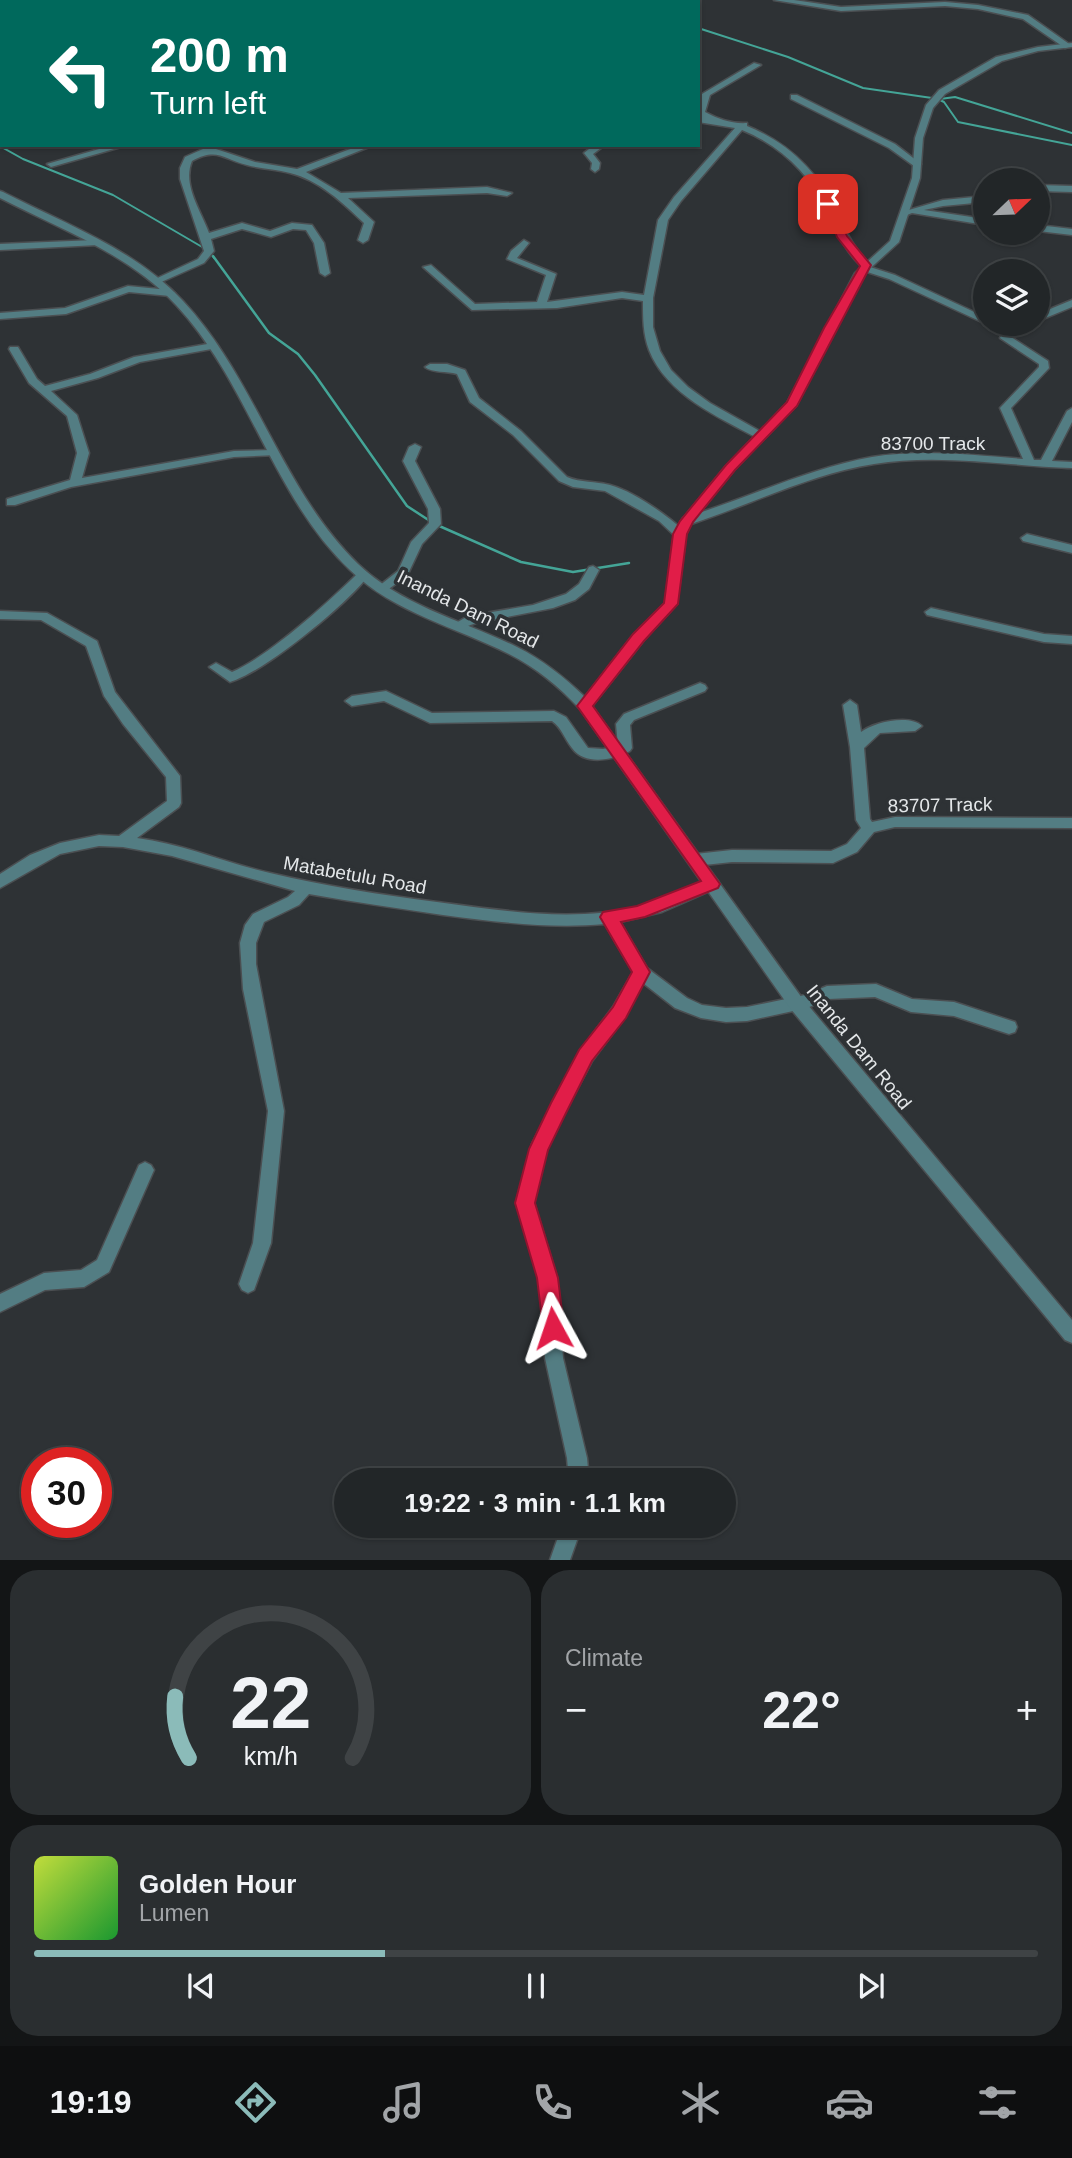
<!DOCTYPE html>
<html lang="en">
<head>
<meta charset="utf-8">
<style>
  :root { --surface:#222628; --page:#2a2e30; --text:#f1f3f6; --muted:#a2a5a8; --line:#3f4345; --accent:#8bbbb9 }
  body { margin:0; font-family:Arial,sans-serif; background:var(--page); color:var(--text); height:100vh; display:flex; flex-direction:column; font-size:26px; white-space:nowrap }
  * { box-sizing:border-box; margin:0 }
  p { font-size:23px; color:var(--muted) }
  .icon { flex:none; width:38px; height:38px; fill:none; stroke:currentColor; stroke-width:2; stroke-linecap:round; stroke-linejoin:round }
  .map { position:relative; height:1560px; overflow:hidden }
  .drawer { display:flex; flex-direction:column; gap:10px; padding:10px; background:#131516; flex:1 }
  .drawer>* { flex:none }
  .hud { position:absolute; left:0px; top:0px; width:700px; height:147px; box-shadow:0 2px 5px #0004,0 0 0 2px var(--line); background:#00695c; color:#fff; overflow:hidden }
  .needle { width:46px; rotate:67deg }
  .tools { position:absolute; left:973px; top:168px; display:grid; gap:14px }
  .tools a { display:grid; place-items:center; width:77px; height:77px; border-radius:50%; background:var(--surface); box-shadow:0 2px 5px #0004,0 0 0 2px var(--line); font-size:35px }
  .speed { position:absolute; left:21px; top:1447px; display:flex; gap:14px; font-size:35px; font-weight:700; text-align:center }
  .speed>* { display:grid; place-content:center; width:91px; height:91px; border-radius:50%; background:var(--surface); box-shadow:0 2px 5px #0004,0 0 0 2px var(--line); line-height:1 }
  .speed .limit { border:10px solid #d22; background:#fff; color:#111 }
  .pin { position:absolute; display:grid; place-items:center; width:60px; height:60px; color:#fff; margin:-30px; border-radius:14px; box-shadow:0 4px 10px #0006 }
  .me { position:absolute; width:77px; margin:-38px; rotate:355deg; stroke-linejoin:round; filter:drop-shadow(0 0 5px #0008) }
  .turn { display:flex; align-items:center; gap:24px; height:147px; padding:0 35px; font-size:32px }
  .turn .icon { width:91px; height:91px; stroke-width:2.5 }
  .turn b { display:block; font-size:49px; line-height:60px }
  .big { font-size:52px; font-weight:700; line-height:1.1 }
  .drawer .widget { flex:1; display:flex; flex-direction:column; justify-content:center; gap:10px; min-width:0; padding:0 24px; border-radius:28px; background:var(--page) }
  .drawer .dial { align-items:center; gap:0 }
  .dial svg { height:182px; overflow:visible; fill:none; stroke:var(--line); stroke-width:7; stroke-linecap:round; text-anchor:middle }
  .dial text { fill:var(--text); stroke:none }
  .song { display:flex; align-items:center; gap:21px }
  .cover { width:84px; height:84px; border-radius:10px; background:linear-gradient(135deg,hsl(70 70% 55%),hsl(130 70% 35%)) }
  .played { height:7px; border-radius:4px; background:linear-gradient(90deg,var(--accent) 35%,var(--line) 35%) }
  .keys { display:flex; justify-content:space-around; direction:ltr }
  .heat { display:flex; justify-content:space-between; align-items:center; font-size:38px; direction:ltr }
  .drawer .tiles { flex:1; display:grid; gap:10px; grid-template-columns:1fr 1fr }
  .widget:last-child { grid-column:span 2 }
  .trip { position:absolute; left:334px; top:1468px; width:402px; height:70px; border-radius:35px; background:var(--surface); box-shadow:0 2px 5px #0004,0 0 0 2px var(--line); font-weight:700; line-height:70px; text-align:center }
  .tabs { display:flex; height:112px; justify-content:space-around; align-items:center; background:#0e0f10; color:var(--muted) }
  .tabs .icon { width:49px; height:49px }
  .tabs .current { color:var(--accent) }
  .tabs b { font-size:32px; color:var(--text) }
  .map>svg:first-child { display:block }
  .water { fill:#008974; stroke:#44a597; stroke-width:2 }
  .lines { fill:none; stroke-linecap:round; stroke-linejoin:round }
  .stream-far1 { stroke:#44a597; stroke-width:2 }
  .stream { stroke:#44a597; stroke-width:2.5 }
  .minor-casing { stroke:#4b4f52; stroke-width:3 }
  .tertiary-casing { stroke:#4b4f52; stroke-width:3 }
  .minor { fill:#537d83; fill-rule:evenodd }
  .tertiary { fill:#537d83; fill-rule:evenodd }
  .route { fill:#e11d48; stroke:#92132f; stroke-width:2 }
  .labels { text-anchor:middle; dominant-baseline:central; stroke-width:7; stroke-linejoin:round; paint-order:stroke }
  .street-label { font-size:19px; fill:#e4e7e9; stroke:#2e3235 }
</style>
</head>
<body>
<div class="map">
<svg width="1072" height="1560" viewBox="0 0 1072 1560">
  <rect width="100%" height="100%" fill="#2e3235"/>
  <!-- water -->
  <path class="water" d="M0 0H381L382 2H2V22Z"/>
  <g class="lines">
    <!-- stream-far1 -->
    <path class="stream-far1" d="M698 28 788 57 863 88 932 98
      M938 99 944 102 958 122 1072 145
      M940 99 955 97 1072 133
      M0 146 23 159 113 195 209 251 214 258"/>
    <!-- stream -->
    <path class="stream" d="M213 256 269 333 298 354 315 375 407 506 430 521
      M437 525 521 562 573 572 629 563"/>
    <!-- minor casing -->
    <g class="minor-casing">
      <path id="minor" d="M774 0H794L841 7 945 2 978 5 1028 15 1072 46 1065 48 1023 19 978 9 945 6 841 11Z
        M754 63 761 65 710 95 705 112C718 119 732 124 747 123V126C789 143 818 172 837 212 846 231 853 248 869 263L870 267 895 275 985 317 986 324 889 279 861 270V266C844 250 837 231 827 211 809 173 781 146 742 130L681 201 668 220 653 298V327L660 351 671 370 688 387 710 403 765 434V438H757C718 417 666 394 649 350 643 334 643 318 643 301L622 298 557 308 472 310 423 267 431 265 475 304 537 302 546 275 507 259 511 251 524 240 529 243 517 258 556 274 547 302 622 292 644 295 658 220 674 197 735 128 698 122V116L701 117 698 115 702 94Z
        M791 95H797L895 144 921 164 914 166 889 148 791 99Z
        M113 145H128L51 167 47 164Z
        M361 145H374L306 172 341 193 487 187 512 193 507 196 487 193 348 198 374 222 368 240 363 243 358 240 364 223C343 203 319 180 290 173 276 169 261 169 247 165 223 159 217 147 192 161 182 185 201 211 209 233L242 223 270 231 292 223 312 225 324 243 330 273 325 276 320 273 314 243 306 230 293 229 271 237 242 229 211 239 214 251 204 263 159 283 151 281 198 259 204 251 180 179V168L185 157 203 149 213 148 255 162 297 169Z
        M594 145H605L593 154 600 163 599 169 595 172 591 169 592 163 584 153Z
        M1038 185 1072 186V192L1038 191Z
        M985 196V202L943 206 924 210 985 219V225L912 213 907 215 902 212 943 200Z
        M1038 225 1072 229V235L1038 231Z
        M95 240 98 241V245L0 250V244Z
        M128 286 170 290 175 293 170 296 129 292 66 314 0 319V313L65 308Z
        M1072 300V307L1038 321V314Z
        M1016 324H1030L1013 332 1011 337 1048 361 1049 368 1011 408 1034 460H1041L1067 411 1072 408V422L1052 461 1072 462V468C1007 466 939 453 874 464 811 474 752 504 691 524L687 525 681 521 683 518C746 499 806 469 872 457 921 449 973 455 1023 459L1000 408 1039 367V364L1000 338 1005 328Z
        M213 343 218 346 217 348 140 362 98 378 51 391 77 415 89 453 82 478 234 451 273 450 277 451V455L234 457 71 487 15 505H7V499L70 480 77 453 67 416 29 383 9 349 10 347H18L37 379 45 386 90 374 134 357Z
        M447 364 465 370 479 398 521 431 567 477C581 483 595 481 610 485 633 491 667 515 684 531L686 534 684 537H676L659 521 605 491 573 487 559 481 513 435 470 402 457 374C447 371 432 373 425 367L430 364Z
        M415 444 421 447 415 461 440 509 441 524 422 544 407 576 383 593 377 589 379 586 398 571 411 542 429 523 428 509 403 461 409 447Z
        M1027 534 1072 545V553L1023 541 1021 538Z
        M593 566 599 570 589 589 575 600 553 608 476 623 457 630 451 626 468 616 533 605 566 594 579 584 589 567Z
        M363 571 369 575C346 605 266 671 230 682L209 667 216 663 232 672C268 657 330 601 359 572Z
        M931 608 1044 634 1072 636V644L1044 642 927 615 925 612Z
        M0 611 47 613 97 641 115 692 180 776 181 803 179 807 137 838C183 844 226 863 270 873 325 886 381 895 437 902 504 911 572 922 638 907 664 901 687 886 712 878L717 880 719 884 717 888 662 912 620 922 647 968 687 998 702 1005 726 1008 747 1007 805 995 827 986 876 984 912 999 954 1002 1015 1022 1017 1027 1015 1032 1009 1034 954 1016 911 1012 875 997 828 999 807 1008 747 1021 726 1022 701 1018 675 1008 643 983 625 1017 592 1061 564 1114 546 1150 534 1203 557 1278 563 1358 587 1458 589 1480H569L567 1458 545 1358 539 1278 516 1203 532 1144 580 1051 613 1007 633 972 605 924C551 929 497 922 443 915 398 908 354 902 309 894L299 905 264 922 256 943V964L284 1111 271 1243 254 1290 248 1293 242 1290 239 1284 253 1243 268 1111 243 989 240 943 245 925 253 914 288 897 295 891 172 856 123 847 99 846 60 854 0 888V874L30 855 60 843 99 835 119 836 167 801 166 777 123 724 104 696 86 646 41 620 0 619Z
        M700 683 705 685 707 688 705 691 634 720 630 725 632 748 630 751C613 760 585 766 572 748 564 738 562 728 552 721L430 723 384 701 352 706 345 701 352 696 386 691 432 713 554 711 566 717 588 748 603 749 618 746 616 724 624 714Z
        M850 700 857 705 861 732C874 722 910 714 922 726L915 731 880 733 864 748 870 819 872 822 895 817 1072 818V828L895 827 874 832 857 852 833 863 732 862 695 866 690 864 688 860 690 856 695 854 732 850 831 851 847 844 861 828 856 820 850 747 843 705Z
        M145 1162 151 1165 154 1170 109 1272 84 1287 45 1290 0 1312V1294L44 1273 81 1270 97 1260 139 1165Z
        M562 1526H582L570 1560H550Z"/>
    </g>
    <!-- tertiary casing -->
    <g class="tertiary-casing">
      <path id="tertiary" d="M431 0H439V2H431Z
        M0 40H2V44H0Z
        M1072 43V47L1038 51 1002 61 945 94 933 108 923 138 920 178 899 242 864 274 796 406 734 470 692 522 686 534 677 604 644 640 592 706 802 998 1072 1320V1343L1065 1340 790 1008 580 709C559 687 537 668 509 654 456 627 394 613 350 570 272 496 249 383 176 305 129 254 60 229 0 198V191L3 192C65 224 135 249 183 301 256 379 281 489 358 564 402 606 464 621 517 647 543 660 564 677 585 697L634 634 665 603 674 534 681 521 726 466 787 403 855 273 890 241 912 178 915 138 926 105 939 90 996 57 1038 47Z"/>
    </g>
    <!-- minor -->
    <use href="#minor" class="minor"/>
    <!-- tertiary -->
    <use href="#tertiary" class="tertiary"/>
  </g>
  <!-- route -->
  <path class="route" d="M824 201H832L847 236 871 265 797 406 735 470 693 522 687 534 678 604 644 641 593 706 720 884 718 888 645 917 621 922 650 972 626 1018 592 1061 565 1115 548 1150 535 1203 558 1278 564 1328 561 1335 553 1338 546 1335 543 1328 537 1278 515 1203 529 1149 551 1103 579 1050 613 1007 632 972 600 917 603 912 637 906 701 881 577 706 633 634 664 603 673 534 680 521 726 465 787 402 824 328 860 266 837 237Z"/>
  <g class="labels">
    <!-- street labels -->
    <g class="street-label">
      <text x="933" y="443">83700 Track</text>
      <text transform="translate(468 609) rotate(26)">Inanda Dam Road</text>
      <text transform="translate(940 805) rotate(-1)">83707 Track</text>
      <text transform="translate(355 875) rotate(10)">Matabetulu Road</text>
      <text transform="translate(859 1047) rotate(51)">Inanda Dam Road</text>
    </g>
  </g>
</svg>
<div class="tools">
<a><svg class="needle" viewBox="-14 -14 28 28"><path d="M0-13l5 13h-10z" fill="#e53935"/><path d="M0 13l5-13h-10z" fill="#a2a5a8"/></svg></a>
<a><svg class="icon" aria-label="layers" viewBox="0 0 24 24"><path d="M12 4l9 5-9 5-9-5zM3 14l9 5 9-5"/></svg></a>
</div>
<div class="speed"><div class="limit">30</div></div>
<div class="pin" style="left:828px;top:204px;background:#d93025"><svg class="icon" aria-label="arrive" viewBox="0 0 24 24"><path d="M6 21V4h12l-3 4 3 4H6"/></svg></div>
<svg class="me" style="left:553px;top:1328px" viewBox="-20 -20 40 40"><path d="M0-17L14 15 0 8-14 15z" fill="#e11d48" stroke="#fff" stroke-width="4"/></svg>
<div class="trip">19:22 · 3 min · 1.1 km</div>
<div class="hud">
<div class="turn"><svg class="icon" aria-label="left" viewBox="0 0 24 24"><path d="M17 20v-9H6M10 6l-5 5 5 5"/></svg><div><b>200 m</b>Turn left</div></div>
</div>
</div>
<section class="drawer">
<div class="tiles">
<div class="widget dial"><svg viewBox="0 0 100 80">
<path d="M14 69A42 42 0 1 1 86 69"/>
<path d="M14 69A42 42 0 0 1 8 42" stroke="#8bbbb9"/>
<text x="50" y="56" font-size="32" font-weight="700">22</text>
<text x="50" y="72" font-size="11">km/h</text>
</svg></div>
<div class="widget"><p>Climate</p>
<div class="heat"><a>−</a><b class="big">22°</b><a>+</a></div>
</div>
<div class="widget">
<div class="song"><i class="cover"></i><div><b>Golden Hour</b><p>Lumen</p></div></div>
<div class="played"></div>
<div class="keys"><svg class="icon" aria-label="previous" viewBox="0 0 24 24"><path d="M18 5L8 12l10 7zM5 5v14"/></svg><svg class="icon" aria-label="pause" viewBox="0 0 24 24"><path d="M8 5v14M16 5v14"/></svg><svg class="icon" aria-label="next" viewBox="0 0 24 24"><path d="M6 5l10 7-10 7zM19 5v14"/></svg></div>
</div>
</div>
</section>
<nav class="tabs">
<b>19:19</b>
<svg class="icon current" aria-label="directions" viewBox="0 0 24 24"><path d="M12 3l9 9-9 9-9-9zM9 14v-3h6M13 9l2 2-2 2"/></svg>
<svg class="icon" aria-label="music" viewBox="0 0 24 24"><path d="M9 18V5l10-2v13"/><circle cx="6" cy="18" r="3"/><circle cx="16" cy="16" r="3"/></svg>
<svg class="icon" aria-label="phone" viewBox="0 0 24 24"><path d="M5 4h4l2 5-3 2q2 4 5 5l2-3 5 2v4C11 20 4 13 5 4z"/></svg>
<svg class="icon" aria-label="climate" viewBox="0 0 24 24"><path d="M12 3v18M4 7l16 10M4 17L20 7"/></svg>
<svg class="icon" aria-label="car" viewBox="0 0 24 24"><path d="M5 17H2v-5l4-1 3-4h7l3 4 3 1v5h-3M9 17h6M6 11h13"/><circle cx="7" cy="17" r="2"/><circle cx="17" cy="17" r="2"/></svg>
<svg class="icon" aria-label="filters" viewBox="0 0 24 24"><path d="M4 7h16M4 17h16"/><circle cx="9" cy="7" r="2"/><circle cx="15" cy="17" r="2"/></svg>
</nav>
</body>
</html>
